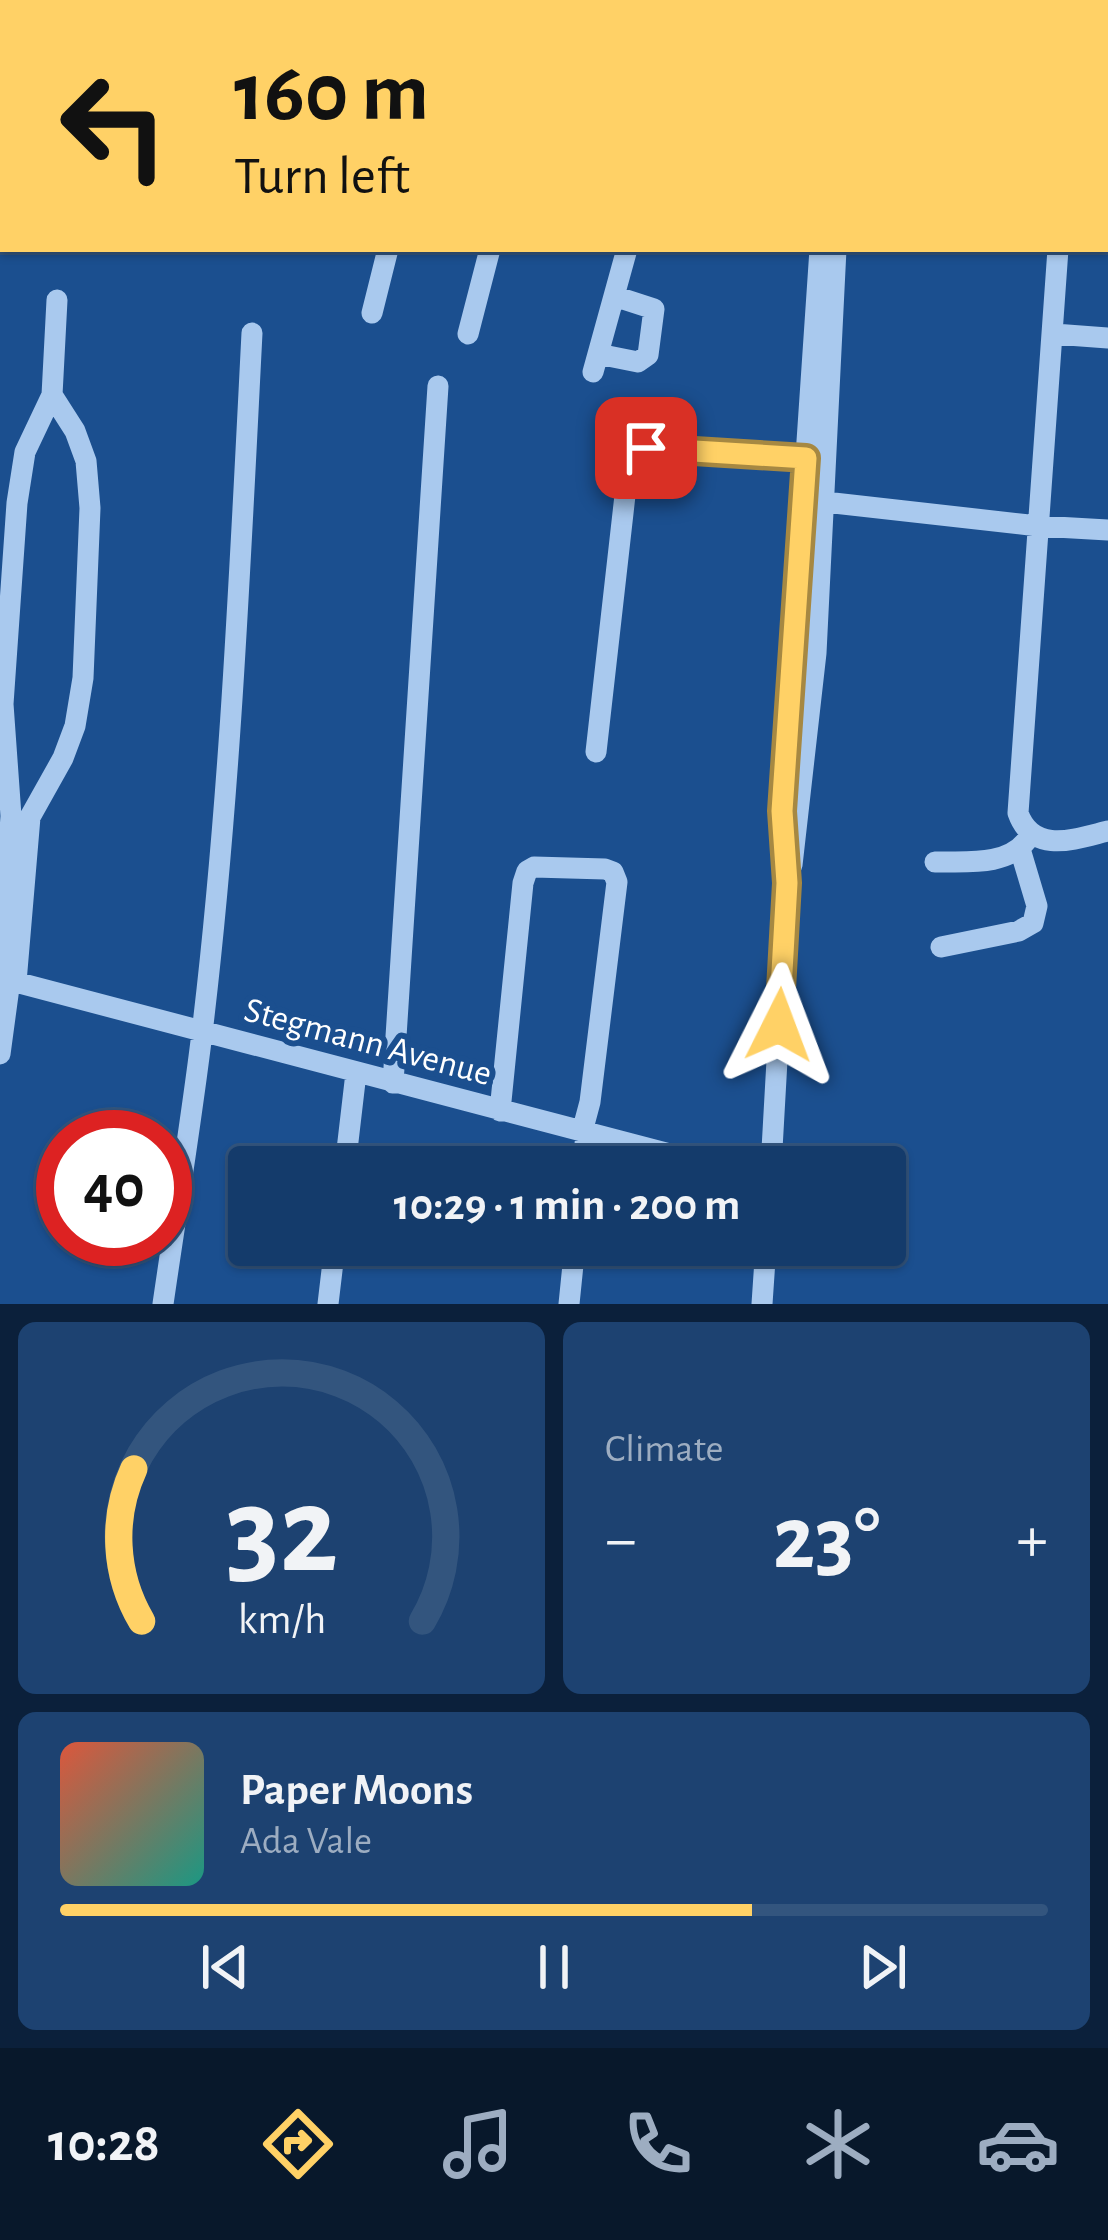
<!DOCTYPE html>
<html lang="en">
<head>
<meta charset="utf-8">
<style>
  :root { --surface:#143b6b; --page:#1d4271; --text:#f1f3f6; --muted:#9dadc1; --line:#33557e; --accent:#ffd166 }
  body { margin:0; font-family:"Alegreya Sans",sans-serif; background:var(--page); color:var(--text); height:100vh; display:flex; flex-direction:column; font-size:45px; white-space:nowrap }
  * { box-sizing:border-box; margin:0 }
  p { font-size:39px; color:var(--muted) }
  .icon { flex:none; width:66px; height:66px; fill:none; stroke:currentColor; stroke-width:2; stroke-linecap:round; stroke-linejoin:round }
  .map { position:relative; height:1304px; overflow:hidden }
  .details { display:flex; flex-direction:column; gap:18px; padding:18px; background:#0b203b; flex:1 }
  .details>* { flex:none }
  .top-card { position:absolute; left:0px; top:0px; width:1110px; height:252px; box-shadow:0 3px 9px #0004,0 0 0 3px var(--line); background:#ffd166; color:#111; overflow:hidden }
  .speed { position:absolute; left:36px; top:1110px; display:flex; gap:24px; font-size:60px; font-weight:700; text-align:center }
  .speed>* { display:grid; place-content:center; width:156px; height:156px; border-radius:50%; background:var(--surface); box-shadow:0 3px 9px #0004,0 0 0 3px var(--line); line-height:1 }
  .speed .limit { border:18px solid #d22; background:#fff; color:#111 }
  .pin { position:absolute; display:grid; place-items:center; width:102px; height:102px; color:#fff; margin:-51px; border-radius:24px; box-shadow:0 6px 18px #0006 }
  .me { position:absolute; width:132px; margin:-66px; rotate:3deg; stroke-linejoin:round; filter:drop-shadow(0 0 9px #0008) }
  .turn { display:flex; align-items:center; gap:42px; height:252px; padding:0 36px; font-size:54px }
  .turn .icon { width:156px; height:156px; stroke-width:2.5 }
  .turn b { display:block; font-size:84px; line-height:102px }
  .big { font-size:90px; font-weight:700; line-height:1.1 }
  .details .tile { flex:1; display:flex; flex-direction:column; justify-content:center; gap:18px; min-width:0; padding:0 42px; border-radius:18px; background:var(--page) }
  .details .dial { align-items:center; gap:0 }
  .dial svg { height:312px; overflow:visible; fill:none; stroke:var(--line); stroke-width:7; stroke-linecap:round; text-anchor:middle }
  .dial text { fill:var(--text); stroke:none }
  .song { display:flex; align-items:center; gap:36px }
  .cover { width:144px; height:144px; border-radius:18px; background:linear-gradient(135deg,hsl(10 70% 55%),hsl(170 70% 35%)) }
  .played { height:12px; border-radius:6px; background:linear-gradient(90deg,var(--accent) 70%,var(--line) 70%) }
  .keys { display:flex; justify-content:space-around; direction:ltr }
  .heat { display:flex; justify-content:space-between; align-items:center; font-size:66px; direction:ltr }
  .details .tiles { flex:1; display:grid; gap:18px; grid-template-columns:1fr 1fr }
  .tile:last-child { grid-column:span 2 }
  .trip { position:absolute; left:228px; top:1146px; width:678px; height:120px; border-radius:12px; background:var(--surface); box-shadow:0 3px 9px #0004,0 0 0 3px var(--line); font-weight:700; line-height:120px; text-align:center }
  .tab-bar { display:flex; height:192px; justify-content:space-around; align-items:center; background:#08182b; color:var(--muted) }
  .tab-bar .icon { width:84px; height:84px }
  .tab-bar .current { color:var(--accent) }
  .tab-bar b { font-size:54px; color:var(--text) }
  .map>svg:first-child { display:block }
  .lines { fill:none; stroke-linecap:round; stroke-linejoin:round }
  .minor { stroke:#a9c9ee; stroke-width:21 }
  .route-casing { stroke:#a68842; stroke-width:30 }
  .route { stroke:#ffd166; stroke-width:21 }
  .labels { text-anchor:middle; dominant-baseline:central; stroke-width:12; stroke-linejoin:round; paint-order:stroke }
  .street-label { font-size:36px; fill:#fff; stroke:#1b4f8f }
</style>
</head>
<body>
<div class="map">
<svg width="1108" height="1304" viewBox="0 0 1108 1304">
  <rect width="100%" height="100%" fill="#1b4f8f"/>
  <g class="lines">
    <!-- minor -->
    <path class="minor" d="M352 0 364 3
      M542 0 553 3
      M76 3V0
      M116 3V0
      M229 3V0
      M822 3 824 0
      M848 3V0
      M0 180H3
      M1058 249 1018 813C1033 855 1075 839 1108 831
      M372 313 388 249
      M468 334 490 249
      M1054 334 1108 338
      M598 354 638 362 648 355 654 309 614 296
      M593 372 627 249
      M816 501 1038 526 1108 530
      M596 752 629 460 635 452 647 448 806 458
      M935 862C965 861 1006 867 1027 840
      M792 865 816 653 836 249
      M941 947 1019 931 1033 923 1037 906 1020 849
      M0 971 11 816 3 704 17 503 25 452 52 395 57 300
      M0 978 719 1167
      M16 982 30 817 63 758 75 726 83 678 90 508 86 461 75 431 52 395
      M0 1054 10 980
      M393 1083 438 386
      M500 1111 523 883 527 871 534 867 605 869 613 872 617 882 590 1102 582 1132
      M345 1167 356 1073
      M583 1167 586 1133
      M771 1167 787 883 782 811 820 249
      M163 1304C176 1214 191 1124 202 1033 230 801 240 567 252 333
      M328 1304 335 1245
      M569 1304 575 1245
      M762 1304 766 1245"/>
  </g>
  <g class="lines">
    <!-- route casing -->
    <g class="route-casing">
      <path id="route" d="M646 448 806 458 782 811 787 883 779 1025"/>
    </g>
    <!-- route -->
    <use href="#route" class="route"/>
  </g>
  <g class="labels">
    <!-- street labels -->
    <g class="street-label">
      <text transform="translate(368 1042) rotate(15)">Stegmann Avenue</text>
    </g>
  </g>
</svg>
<div class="speed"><div class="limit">40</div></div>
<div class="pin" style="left:646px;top:448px;background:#d93025"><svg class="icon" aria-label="arrive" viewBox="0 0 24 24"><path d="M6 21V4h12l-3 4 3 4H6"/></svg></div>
<svg class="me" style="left:779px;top:1025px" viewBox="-20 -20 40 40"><path d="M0-17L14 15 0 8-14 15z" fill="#ffd166" stroke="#fff" stroke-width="4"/></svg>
<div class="trip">10:29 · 1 min · 200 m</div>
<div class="top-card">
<div class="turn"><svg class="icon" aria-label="left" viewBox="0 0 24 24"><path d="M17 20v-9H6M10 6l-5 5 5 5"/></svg><div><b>160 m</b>Turn left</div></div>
</div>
</div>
<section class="details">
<div class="tiles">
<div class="tile dial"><svg viewBox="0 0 100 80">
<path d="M14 69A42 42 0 1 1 86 69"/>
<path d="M14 69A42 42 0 0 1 12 30" stroke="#ffd166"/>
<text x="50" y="56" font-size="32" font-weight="700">32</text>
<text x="50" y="72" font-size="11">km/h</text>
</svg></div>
<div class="tile"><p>Climate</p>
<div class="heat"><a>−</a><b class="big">23°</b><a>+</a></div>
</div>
<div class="tile">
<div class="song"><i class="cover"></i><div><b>Paper Moons</b><p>Ada Vale</p></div></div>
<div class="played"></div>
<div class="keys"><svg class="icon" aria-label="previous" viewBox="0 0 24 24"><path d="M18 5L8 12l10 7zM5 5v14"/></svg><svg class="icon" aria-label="pause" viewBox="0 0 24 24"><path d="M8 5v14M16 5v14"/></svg><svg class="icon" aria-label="next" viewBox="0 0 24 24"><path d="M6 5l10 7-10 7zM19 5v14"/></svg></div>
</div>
</div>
</section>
<nav class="tab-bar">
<b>10:28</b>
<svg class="icon current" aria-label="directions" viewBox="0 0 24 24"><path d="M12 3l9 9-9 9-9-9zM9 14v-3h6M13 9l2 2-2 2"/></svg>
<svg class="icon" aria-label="music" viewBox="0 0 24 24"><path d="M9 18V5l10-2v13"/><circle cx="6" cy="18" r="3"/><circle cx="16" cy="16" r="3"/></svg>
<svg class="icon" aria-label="phone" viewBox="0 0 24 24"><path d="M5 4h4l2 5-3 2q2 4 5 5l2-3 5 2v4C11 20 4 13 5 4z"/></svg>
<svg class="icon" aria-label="climate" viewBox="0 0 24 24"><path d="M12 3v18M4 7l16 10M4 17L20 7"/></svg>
<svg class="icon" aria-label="car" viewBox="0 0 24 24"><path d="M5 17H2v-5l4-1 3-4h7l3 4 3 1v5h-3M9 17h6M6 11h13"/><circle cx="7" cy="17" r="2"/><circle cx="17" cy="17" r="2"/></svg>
</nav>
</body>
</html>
